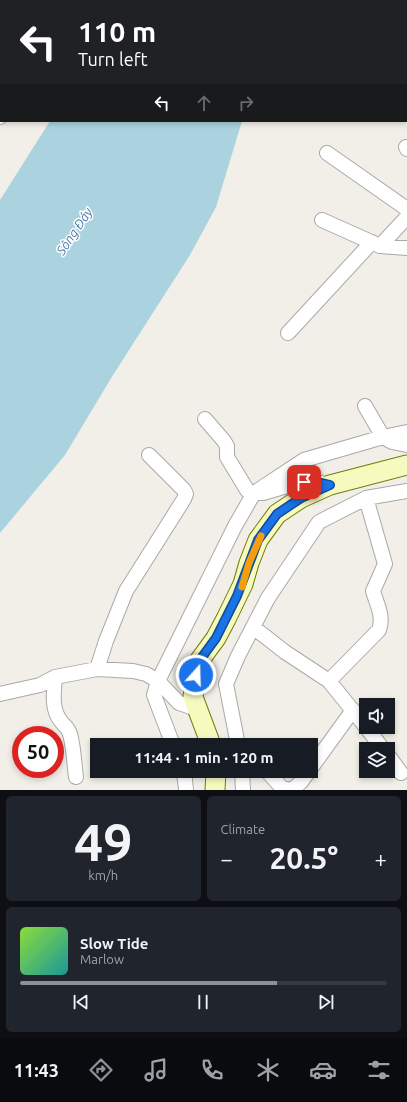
<!DOCTYPE html>
<html lang="en">
<head>
<meta charset="utf-8">
<style>
  :root { --surface:#171b24; --page:#20242c; --text:#f1f3f6; --muted:#9ea1a6; --line:#363941; --accent:#8c9099 }
  body { margin:0; font-family:Ubuntu,sans-serif; background:var(--page); color:var(--text); height:100vh; display:flex; flex-direction:column; font-size:15px; white-space:nowrap }
  * { box-sizing:border-box; margin:0 }
  p { font-size:13px; color:var(--muted) }
  .icon { flex:none; width:22px; height:22px; fill:none; stroke:currentColor; stroke-width:2; stroke-linecap:round; stroke-linejoin:round }
  .map { position:relative; height:790px; overflow:hidden }
  .sheet { display:flex; flex-direction:column; gap:6px; padding:6px; background:#0d0f14; flex:1 }
  .sheet>* { flex:none }
  .guide { position:absolute; left:0px; top:0px; width:407px; height:122px; box-shadow:0 2px 6px #0003; background:#202124; color:#fff; overflow:hidden }
  .buttons { position:absolute; left:359px; top:698px; display:grid; gap:8px }
  .buttons a { display:grid; place-items:center; width:36px; height:36px; border-radius:0px; background:var(--surface); box-shadow:0 2px 6px #0003; font-size:20px }
  .speed { position:absolute; left:12px; top:726px; display:flex; gap:8px; font-size:20px; font-weight:700; text-align:center }
  .speed>* { display:grid; place-content:center; width:52px; height:52px; border-radius:50%; background:var(--surface); box-shadow:0 2px 6px #0003; line-height:1 }
  .speed .limit { border:6px solid #d22; background:#fff; color:#111 }
  .pin { position:absolute; display:grid; place-items:center; width:34px; height:34px; color:#fff; margin:-17px; border-radius:8px; box-shadow:0 2px 6px #0006 }
  .me { position:absolute; width:44px; margin:-22px; rotate:20deg; stroke-linejoin:round; filter:drop-shadow(0 0 3px #0008) }
  .turn { display:flex; align-items:center; gap:14px; height:84px; padding:0 12px; font-size:18px }
  .turn .icon { width:52px; height:52px; stroke-width:2.5 }
  .turn b { display:block; font-size:28px; line-height:34px }
  .lanes { display:flex; align-items:center; height:38px; padding:0 12px; background:#0003; justify-content:center; gap:20px; direction:ltr }
  .lanes .off { opacity:.35 }
  .big { font-size:30px; font-weight:600; line-height:1.1 }
  .sheet .tile { flex:1; display:flex; flex-direction:column; justify-content:center; gap:6px; min-width:0; padding:0 14px; border-radius:6px; background:var(--page) }
  .sheet .dial { align-items:center; gap:0 }
  .dial b { font-size:52px; line-height:1 }
  .song { display:flex; align-items:center; gap:12px }
  .cover { width:48px; height:48px; border-radius:6px; background:linear-gradient(135deg,hsl(90 70% 55%),hsl(180 70% 35%)) }
  .played { height:4px; border-radius:2px; background:linear-gradient(90deg,var(--accent) 70%,var(--line) 70%) }
  .keys { display:flex; justify-content:space-around; direction:ltr }
  .heat { display:flex; justify-content:space-between; align-items:center; font-size:22px; direction:ltr }
  .sheet .tiles { flex:1; display:grid; gap:6px; grid-template-columns:1fr 1fr }
  .tile:last-child { grid-column:span 2 }
  .trip { position:absolute; left:90px; top:738px; width:228px; height:40px; border-radius:0px; background:var(--surface); box-shadow:0 2px 6px #0003; font-weight:600; line-height:40px; text-align:center }
  .tabs { display:flex; height:64px; justify-content:space-around; align-items:center; background:#090b0e; color:var(--muted) }
  .tabs .icon { width:28px; height:28px }
  .tabs .current { color:var(--accent) }
  .tabs b { font-size:18px; color:var(--text) }
  .map>svg:first-child { display:block }
  .water { fill:#aad3df }
  .lines { fill:none; stroke-linecap:round; stroke-linejoin:round }
  .street-casing { stroke:#a9a9a9; stroke-width:16 }
  .secondary-casing { stroke:#707d05; stroke-width:21 }
  .street { stroke:#fff; stroke-width:14 }
  .secondary { stroke:#f7fabf; stroke-width:19 }
  .route-casing { stroke:#114b97; stroke-width:10 }
  .route { stroke:#1a73e8; stroke-width:7 }
  .slow { stroke:#f59e0b; stroke-width:7 }
  .labels { text-anchor:middle; dominant-baseline:central; stroke-width:3; stroke-linejoin:round; paint-order:stroke }
  .water-label { font-size:13px; font-style:italic; fill:#4a7aab; stroke:#fff }
</style>
</head>
<body>
<div class="map">
<svg width="407" height="790" viewBox="0 0 407 790">
  <rect width="100%" height="100%" fill="#f2efe9"/>
  <!-- water -->
  <path class="water" d="M125 0H315L125 1Z
    M50 121H242L216 207 190 255 113 375 65 455 0 533V200Z"/>
  <g class="lines">
    <!-- street casing -->
    <g class="street-casing">
      <path id="street" d="M76 1 77 0
        M0 117 1 115
        M406 147 407 149
        M327 153 407 209
        M322 220 380 246 407 248
        M380 246 407 217
        M288 333 372 242
        M365 406 383 437 392 442 407 445
        M205 419 224 441 227 446V457L247 490 254 493H263L304 481H313L330 485
        M253 627 285 652 329 681 366 727
        M97 669 106 641 126 591 184 499 186 494 184 490 149 455
        M55 677C54 691 51 708 60 720 63 725 68 727 70 734 74 748 74 763 76 777
        M329 681 379 630C384 616 377 605 373 591L385 564 366 498
        M0 694 40 685 55 677 97 669 133 671 146 674 158 681 179 703 197 709
        M366 727 383 749
        M173 745 154 695 158 681 235 526 254 493 304 460 383 437 407 432
        M238 745 226 684 238 656 268 598 319 522 366 498 407 491
        M388 755 401 773
        M311 768 353 710
        M183 771 185 780 186 790
        M242 771 243 790
        M267 771 282 788 291 790
        M292 790 301 782 309 771"/>
    </g>
    <!-- secondary casing -->
    <g class="secondary-casing">
      <path id="secondary" d="M211 745 193 697 197 664 216 638 226 619 243 584 249 563 258 540 277 514 301 498 330 485 407 465
        M215 790 216 771"/>
    </g>
    <!-- street -->
    <use href="#street" class="street"/>
    <!-- secondary -->
    <use href="#secondary" class="secondary"/>
  </g>
  <g class="lines">
    <!-- route casing -->
    <g class="route-casing">
      <path id="route" d="M196 675 197 664 216 638 237 596 258 540 277 514 301 498 330 485 313 481 304 482"/>
    </g>
    <!-- route -->
    <use href="#route" class="route"/>
    <!-- slow -->
    <path class="slow" d="M242 587 249 563 261 536"/>
  </g>
  <g class="labels">
    <!-- water labels -->
    <g class="water-label">
      <text transform="translate(74 231) rotate(-56)">Sông Đáy</text>
    </g>
  </g>
</svg>
<div class="buttons">
<a><svg class="icon" aria-label="sound" viewBox="0 0 24 24"><path d="M4 9h4l5-4v14l-5-4H4zM17 9q2 3 0 6"/></svg></a>
<a><svg class="icon" aria-label="layers" viewBox="0 0 24 24"><path d="M12 4l9 5-9 5-9-5zM3 14l9 5 9-5"/></svg></a>
</div>
<div class="speed"><div class="limit">50</div></div>
<div class="pin" style="left:304px;top:482px;background:#d93025"><svg class="icon" aria-label="arrive" viewBox="0 0 24 24"><path d="M6 21V4h12l-3 4 3 4H6"/></svg></div>
<svg class="me" style="left:196px;top:675px" viewBox="-20 -20 40 40"><circle r="17" fill="#1a73e8" stroke="#fff" stroke-width="3"/><path d="M0-11L8 9 0 5-8 9z" fill="#fff"/></svg>
<div class="trip">11:44 · 1 min · 120 m</div>
<div class="guide">
<div class="turn"><svg class="icon" aria-label="left" viewBox="0 0 24 24"><path d="M17 20v-9H6M10 6l-5 5 5 5"/></svg><div><b>110 m</b>Turn left</div></div>
<div class="lanes"><svg class="icon" aria-label="left" viewBox="0 0 24 24"><path d="M17 20v-9H6M10 6l-5 5 5 5"/></svg><svg class="icon off" aria-label="ahead" viewBox="0 0 24 24"><path d="M12 20V5M6 11l6-6 6 6"/></svg><svg class="icon off" aria-label="right" viewBox="0 0 24 24"><path d="M7 20v-9h11M14 6l5 5-5 5"/></svg></div>
</div>
</div>
<section class="sheet">
<div class="tiles">
<div class="tile dial"><b>49</b><p>km/h</p></div>
<div class="tile"><p>Climate</p>
<div class="heat"><a>−</a><b class="big">20.5°</b><a>+</a></div>
</div>
<div class="tile">
<div class="song"><i class="cover"></i><div><b>Slow Tide</b><p>Marlow</p></div></div>
<div class="played"></div>
<div class="keys"><svg class="icon" aria-label="previous" viewBox="0 0 24 24"><path d="M18 5L8 12l10 7zM5 5v14"/></svg><svg class="icon" aria-label="pause" viewBox="0 0 24 24"><path d="M8 5v14M16 5v14"/></svg><svg class="icon" aria-label="next" viewBox="0 0 24 24"><path d="M6 5l10 7-10 7zM19 5v14"/></svg></div>
</div>
</div>
</section>
<nav class="tabs">
<b>11:43</b>
<svg class="icon current" aria-label="directions" viewBox="0 0 24 24"><path d="M12 3l9 9-9 9-9-9zM9 14v-3h6M13 9l2 2-2 2"/></svg>
<svg class="icon" aria-label="music" viewBox="0 0 24 24"><path d="M9 18V5l10-2v13"/><circle cx="6" cy="18" r="3"/><circle cx="16" cy="16" r="3"/></svg>
<svg class="icon" aria-label="phone" viewBox="0 0 24 24"><path d="M5 4h4l2 5-3 2q2 4 5 5l2-3 5 2v4C11 20 4 13 5 4z"/></svg>
<svg class="icon" aria-label="climate" viewBox="0 0 24 24"><path d="M12 3v18M4 7l16 10M4 17L20 7"/></svg>
<svg class="icon" aria-label="car" viewBox="0 0 24 24"><path d="M5 17H2v-5l4-1 3-4h7l3 4 3 1v5h-3M9 17h6M6 11h13"/><circle cx="7" cy="17" r="2"/><circle cx="17" cy="17" r="2"/></svg>
<svg class="icon" aria-label="filters" viewBox="0 0 24 24"><path d="M4 7h16M4 17h16"/><circle cx="9" cy="7" r="2"/><circle cx="15" cy="17" r="2"/></svg>
</nav>
</body>
</html>
